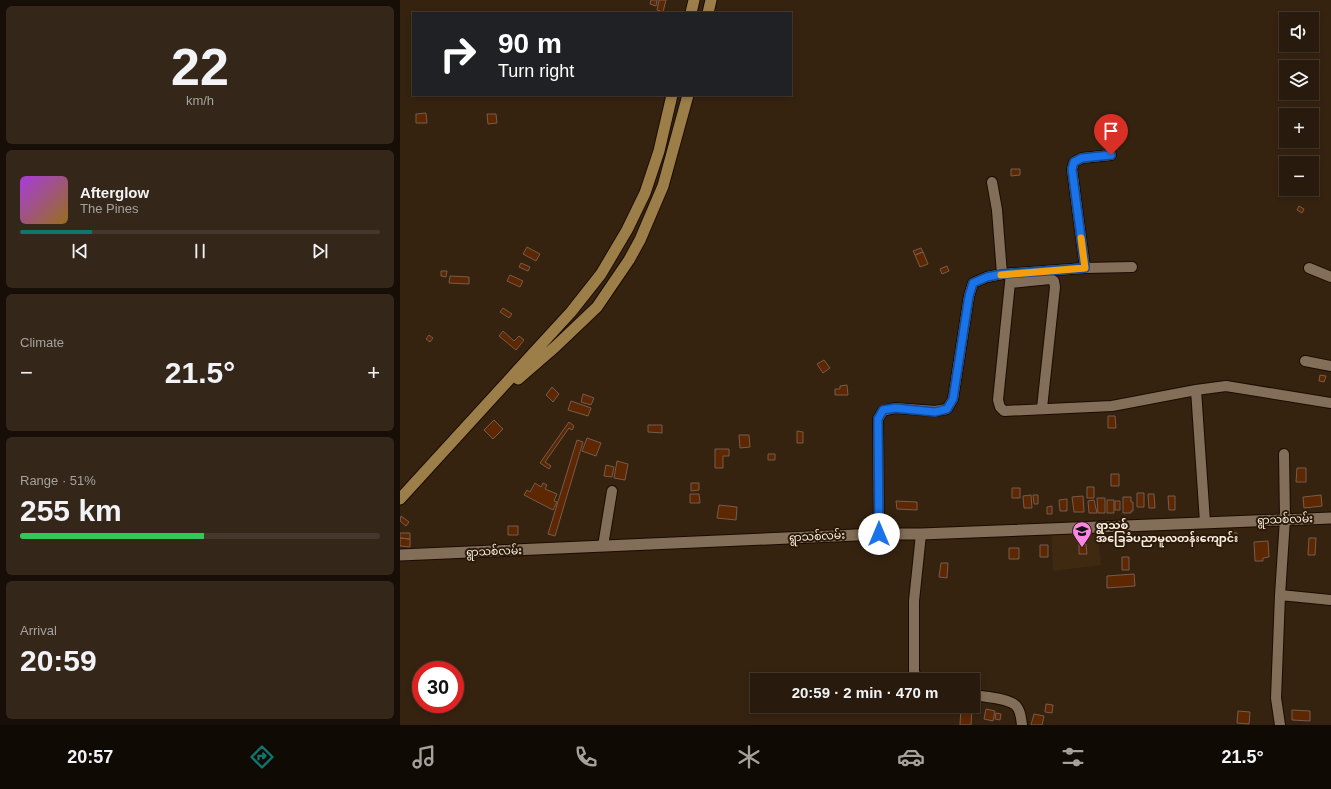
<!DOCTYPE html>
<html lang="en">
<head>
<meta charset="utf-8">
<style>
  :root { --surface:#281a0c; --page:#34271a; --text:#f1f3f6; --muted:#a5a19d; --line:#44382d; --accent:#0f766e }
  body { margin:0; font-family:Helvetica,"Noto Sans Myanmar",sans-serif; background:var(--page); color:var(--text); height:100vh; display:flex; flex-direction:column; font-size:15px; white-space:nowrap }
  * { box-sizing:border-box; margin:0 }
  p { font-size:13px; color:var(--muted) }
  .icon { flex:none; width:22px; height:22px; fill:none; stroke:currentColor; stroke-width:2; stroke-linecap:round; stroke-linejoin:round }
  .map { position:relative; flex:1; overflow:hidden }
  .details { display:flex; flex-direction:column; gap:6px; padding:6px; background:#160e07; width:400px }
  .details>* { flex:none }
  .guide { position:absolute; left:12px; top:12px; width:380px; height:84px; border-radius:0px; box-shadow:0 2px 6px #0003,0 0 0 1px var(--line); background:#202124; color:#fff; overflow:hidden }
  .tools { position:absolute; left:879px; top:12px; display:grid; gap:8px }
  .tools a { display:grid; place-items:center; width:40px; height:40px; border-radius:0px; background:var(--surface); box-shadow:0 2px 6px #0003,0 0 0 1px var(--line); font-size:20px }
  .speed { position:absolute; left:12px; top:661px; display:flex; gap:8px; font-size:20px; font-weight:700; text-align:center }
  .speed>* { display:grid; place-content:center; width:52px; height:52px; border-radius:50%; background:var(--surface); box-shadow:0 2px 6px #0003,0 0 0 1px var(--line); line-height:1 }
  .speed .limit { border:6px solid #d22; background:#fff; color:#111 }
  .pin { position:absolute; display:grid; place-items:center; width:34px; height:34px; color:#fff; margin:-41px -17px; border-radius:50% 50% 50% 0; rotate:-45deg; box-shadow:0 0 4px #0007 }
  .pin .icon { rotate:45deg }
  .me { position:absolute; width:44px; margin:-22px; rotate:0deg; stroke-linejoin:round; filter:drop-shadow(0 0 3px #0008) }
  .turn { display:flex; align-items:center; gap:14px; height:84px; padding:0 20px; font-size:18px }
  .turn .icon { width:52px; height:52px; stroke-width:2.5 }
  .turn b { display:block; font-size:28px; line-height:34px }
  .big { font-size:30px; font-weight:600; line-height:1.1 }
  .details .widget { flex:1; display:flex; flex-direction:column; justify-content:center; gap:6px; min-width:0; padding:0 14px; border-radius:6px; background:var(--page) }
  .details .dial { align-items:center; gap:0 }
  .dial b { font-size:52px; line-height:1 }
  .song { display:flex; align-items:center; gap:12px }
  .cover { width:48px; height:48px; border-radius:6px; background:linear-gradient(135deg,hsl(280 70% 55%),hsl(40 70% 35%)) }
  .played { height:4px; border-radius:2px; background:linear-gradient(90deg,var(--accent) 20%,var(--line) 20%) }
  .keys { display:flex; justify-content:space-around; direction:ltr }
  .heat { display:flex; justify-content:space-between; align-items:center; font-size:22px; direction:ltr }
  .charge { height:6px; border-radius:3px; background:linear-gradient(90deg,#34c759 51%,var(--line) 0) }
  .trip { position:absolute; left:350px; top:673px; width:230px; height:40px; border-radius:0px; background:var(--surface); box-shadow:0 2px 6px #0003,0 0 0 1px var(--line); font-weight:600; line-height:40px; text-align:center }
  .tabs { display:flex; height:64px; justify-content:space-around; align-items:center; background:#100a05; color:var(--muted) }
  .tabs .icon { width:28px; height:28px }
  .tabs .on { color:var(--accent) }
  .tabs b { font-size:18px; color:var(--text) }
  main { display:flex; flex:1; min-height:0 }
  .map>svg:first-child { display:block }
  .built { fill:#3f2910 }
  .building { fill:#5d2702; stroke:#765c4e }
  .lines { fill:none; stroke-linecap:round; stroke-linejoin:round }
  .minor-casing { stroke:#1c0c00; stroke-width:12 }
  .tertiary-casing { stroke:#1c0c00; stroke-width:13 }
  .secondary-casing { stroke:#1c0c00; stroke-width:13 }
  .minor { stroke:#836e59; stroke-width:10 }
  .tertiary { stroke:#836e59; stroke-width:11 }
  .secondary { stroke:#9b7e48; stroke-width:11 }
  .route-casing { stroke:#114b97; stroke-width:10 }
  .route { stroke:#1a73e8; stroke-width:7 }
  .slow { stroke:#f59e0b; stroke-width:7 }
  .labels { text-anchor:middle; dominant-baseline:central; stroke-width:4; stroke-linejoin:round; paint-order:stroke }
  .street-label { font-size:11px; fill:#fbefe3; stroke:#2a1a07 }
  .poi-label { font-size:11px; font-weight:bold; fill:#fbefe3; stroke:#2a1a07; text-anchor:start }
</style>
</head>
<body>
<main>
<section class="details">
<div class="widget dial"><b>22</b><p>km/h</p></div>
<div class="widget">
<div class="song"><i class="cover"></i><div><b>Afterglow</b><p>The Pines</p></div></div>
<div class="played"></div>
<div class="keys"><svg class="icon" aria-label="previous" viewBox="0 0 24 24"><path d="M18 5L8 12l10 7zM5 5v14"/></svg><svg class="icon" aria-label="pause" viewBox="0 0 24 24"><path d="M8 5v14M16 5v14"/></svg><svg class="icon" aria-label="next" viewBox="0 0 24 24"><path d="M6 5l10 7-10 7zM19 5v14"/></svg></div>
</div>
<div class="widget"><p>Climate</p>
<div class="heat"><a>−</a><b class="big">21.5°</b><a>+</a></div>
</div>
<div class="widget"><p>Range · 51%</p><b class="big">255 km</b><div class="charge"></div></div>
<div class="widget"><p>Arrival</p><b class="big">20:59</b></div>
</section>
<div class="map">
<svg width="931" height="725" viewBox="0 0 931 725">
  <rect width="100%" height="100%" fill="#352310"/>
  <!-- built -->
  <path class="built" d="M697 529 701 565 653 571 651 532Z"/>
  <!-- building -->
  <path class="building" d="M251 0H257L256 6 250 4Z
    M259 0H266L263 12 257 10Z
    M26 113 27 123H16V114Z
    M87 114H96L97 123 88 124Z
    M611 169H620V175L611 176Z
    M899 206 904 209 902 213 897 210Z
    M127 247 140 254 136 261 123 254Z
    M521 248 523 252 515 255 513 251Z
    M523 252 528 264 520 267 515 255Z
    M121 263 130 267 128 271 119 267Z
    M547 266 549 271 542 274 540 269Z
    M41 271H47L46 277 41 276Z
    M110 275 123 281 120 287 107 281Z
    M50 276 69 277V284L49 283Z
    M103 308 112 314 109 318 100 312Z
    M103 331 114 341 119 336 124 340 116 350 99 336Z
    M29 335 33 338 30 342 26 339Z
    M424 360 430 368 423 373 417 364Z
    M920 375 926 376 924 382 919 381Z
    M447 385 448 395H435V389H440V386Z
    M152 387 159 394 153 402 146 395Z
    M183 394 194 398 191 405 181 402Z
    M171 401 191 408 188 416 168 410Z
    M708 416H715L716 428H708Z
    M94 420 103 429 93 439 84 430Z
    M169 422 174 426 172 430 169 428 145 462 151 466 149 469 140 463Z
    M248 425H262V433L248 432Z
    M397 431 403 432V443H397Z
    M339 435H349L350 447 340 448Z
    M187 438 201 443 196 456 182 451Z
    M177 440 183 442 155 536 148 534Z
    M315 449H329V456H323V468H315Z
    M368 454H375V460H368Z
    M217 461 228 464 225 480 214 478Z
    M206 465 214 467 212 477 204 476Z
    M897 468H906V482H896Z
    M711 474H719V486H711Z
    M135 483 141 487 143 483 147 485 145 489 157 494 154 501 157 502 153 510 124 495 127 490 130 492Z
    M291 483H299V490L291 491Z
    M687 487H694V498H687Z
    M612 488H620V498H612Z
    M737 493H744V507H737Z
    M290 494H299L300 503H290Z
    M748 494H754L755 508H749Z
    M631 495 632 508H624L623 496Z
    M633 495H638V504H634Z
    M921 495 922 506 904 508 903 497Z
    M683 496 684 512H674L672 497Z
    M768 496H775V510H769Z
    M723 497H731V502H733V511H731V513H723Z
    M697 498H705V513H698Z
    M667 499V511H660L659 500Z
    M694 500 697 513H689L688 501Z
    M707 500H714V513H707Z
    M496 501 517 502V510L497 509Z
    M715 501H720V510H715Z
    M319 505 337 507 336 520 317 518Z
    M652 506V514H647V507Z
    M1 516 9 522 6 526 0 521Z
    M108 526H118V535H108Z
    M830 532 837 533 836 542H829Z
    M0 533H10V539L0 538Z
    M743 535H752L753 546 745 547Z
    M0 538 10 539V547L0 546Z
    M909 538H916L915 555H908Z
    M868 541 869 557 863 558V561H855L854 542Z
    M679 544H686L687 554H679Z
    M640 545H648V557H640Z
    M609 548H619V559H609Z
    M722 557H729V570H722Z
    M541 563H548L547 578 539 577Z
    M734 574 735 586 707 588V576Z
    M646 704 653 705 652 713 645 712Z
    M561 707 572 708 571 725H560Z
    M586 709 595 711 593 721 584 719Z
    M892 710 910 711V721L892 720Z
    M838 711 850 712 849 724 837 723Z
    M596 713 601 714 600 720 595 719Z
    M634 714 644 716 642 725H631Z"/>
  <g class="lines">
    <!-- minor casing -->
    <g class="minor-casing">
      <path id="minor" d="M685 268 672 169 674 162 682 158 711 155
        M909 268 931 277
        M611 273 598 400 600 407 604 411 712 406 796 390 826 386 931 403
        M604 274 685 268 732 267
        M610 283 650 279 654 281 655 287 642 408
        M905 361 931 366
        M796 390 805 522
        M479 534 478 419 483 411 495 408 535 411 547 409 553 399 569 296 573 283 587 277 602 274 597 210 592 182
        M203 546 212 491
        M880 595 931 600
        M518 680 514 672V601L521 534
        M573 695C584 697 611 698 617 707 621 712 621 719 622 725
        M880 725 876 698 880 595 885 519 884 454"/>
    </g>
    <!-- tertiary casing -->
    <g class="tertiary-casing">
      <path id="tertiary" d="M0 555 479 534H521L931 518"/>
    </g>
    <!-- secondary casing -->
    <g class="secondary-casing">
      <path id="secondary" d="M291 13 294 0
        M308 13 311 0
        M118 379 155 347 197 307 229 260 240 240 263 186 288 95
        M0 499 137 349 171 312 201 274 227 230 245 193 259 151 272 95"/>
    </g>
    <!-- minor -->
    <use href="#minor" class="minor"/>
    <!-- tertiary -->
    <use href="#tertiary" class="tertiary"/>
    <!-- secondary -->
    <use href="#secondary" class="secondary"/>
  </g>
  <g class="lines">
    <!-- route casing -->
    <g class="route-casing">
      <path id="route" d="M479 534 478 419 483 410 495 408 535 412 547 409 553 399 569 296 573 283 587 277 602 274 685 268 672 169 674 162 682 158 711 155"/>
    </g>
    <!-- route -->
    <use href="#route" class="route"/>
    <!-- slow -->
    <path class="slow" d="M601 275 685 268 681 238"/>
  </g>
  <!-- icons -->
  <defs>
    <g id="school-pin" transform="scale(1)"><path d="M0 17L-7.5 6A9.5 9.5 0 1 1 7.5 6Z" fill="#fc86e4" stroke="#2a1a07"/><path d="M0-5L7-2L0 1L-7-2ZM-4 1L0 2.5L4 1V4Q0 6-4 4Z" fill="#111"/></g>
  </defs>
  <g fill-rule="evenodd">
    <use href="#school-pin" x="682" y="531"/>
  </g>
  <g class="labels">
    <!-- street labels -->
    <g class="street-label">
      <text transform="translate(885 519) rotate(-2)">ရွာသစ်လမ်း</text>
      <text transform="translate(417 536) rotate(-3)">ရွာသစ်လမ်း</text>
      <text transform="translate(94 551) rotate(-2)">ရွာသစ်လမ်း</text>
    </g>
    <!-- poi labels -->
    <g class="poi-label">
      <text x="696" y="525">ရွာသစ်<tspan x="696" dy="13">အခြေခံပညာမူလတန်းကျောင်း</tspan></text>
    </g>
  </g>
</svg>
<div class="tools">
<a><svg class="icon" aria-label="sound" viewBox="0 0 24 24"><path d="M4 9h4l5-4v14l-5-4H4zM17 9q2 3 0 6"/></svg></a>
<a><svg class="icon" aria-label="layers" viewBox="0 0 24 24"><path d="M12 4l9 5-9 5-9-5zM3 14l9 5 9-5"/></svg></a>
<a>+</a>
<a>−</a>
</div>
<div class="speed"><div class="limit">30</div></div>
<div class="pin" style="left:711px;top:155px;background:#d93025"><svg class="icon" aria-label="arrive" viewBox="0 0 24 24"><path d="M6 21V4h12l-3 4 3 4H6"/></svg></div>
<svg class="me" style="left:479px;top:534px" viewBox="-20 -20 40 40"><circle r="19" fill="#fff"/><path d="M0-13L10 11 0 6-10 11z" fill="#1a73e8"/></svg>
<div class="trip">20:59 · 2 min · 470 m</div>
<div class="guide">
<div class="turn"><svg class="icon" aria-label="right" viewBox="0 0 24 24"><path d="M7 20v-9h11M14 6l5 5-5 5"/></svg><div><b>90 m</b>Turn right</div></div>
</div>
</div>
</main>
<nav class="tabs">
<b>20:57</b>
<svg class="icon on" aria-label="directions" viewBox="0 0 24 24"><path d="M12 3l9 9-9 9-9-9zM9 14v-3h6M13 9l2 2-2 2"/></svg>
<svg class="icon" aria-label="music" viewBox="0 0 24 24"><path d="M9 18V5l10-2v13"/><circle cx="6" cy="18" r="3"/><circle cx="16" cy="16" r="3"/></svg>
<svg class="icon" aria-label="phone" viewBox="0 0 24 24"><path d="M5 4h4l2 5-3 2q2 4 5 5l2-3 5 2v4C11 20 4 13 5 4z"/></svg>
<svg class="icon" aria-label="climate" viewBox="0 0 24 24"><path d="M12 3v18M4 7l16 10M4 17L20 7"/></svg>
<svg class="icon" aria-label="car" viewBox="0 0 24 24"><path d="M5 17H2v-5l4-1 3-4h7l3 4 3 1v5h-3M9 17h6M6 11h13"/><circle cx="7" cy="17" r="2"/><circle cx="17" cy="17" r="2"/></svg>
<svg class="icon" aria-label="filters" viewBox="0 0 24 24"><path d="M4 7h16M4 17h16"/><circle cx="9" cy="7" r="2"/><circle cx="15" cy="17" r="2"/></svg>
<b>21.5°</b>
</nav>
</body>
</html>
